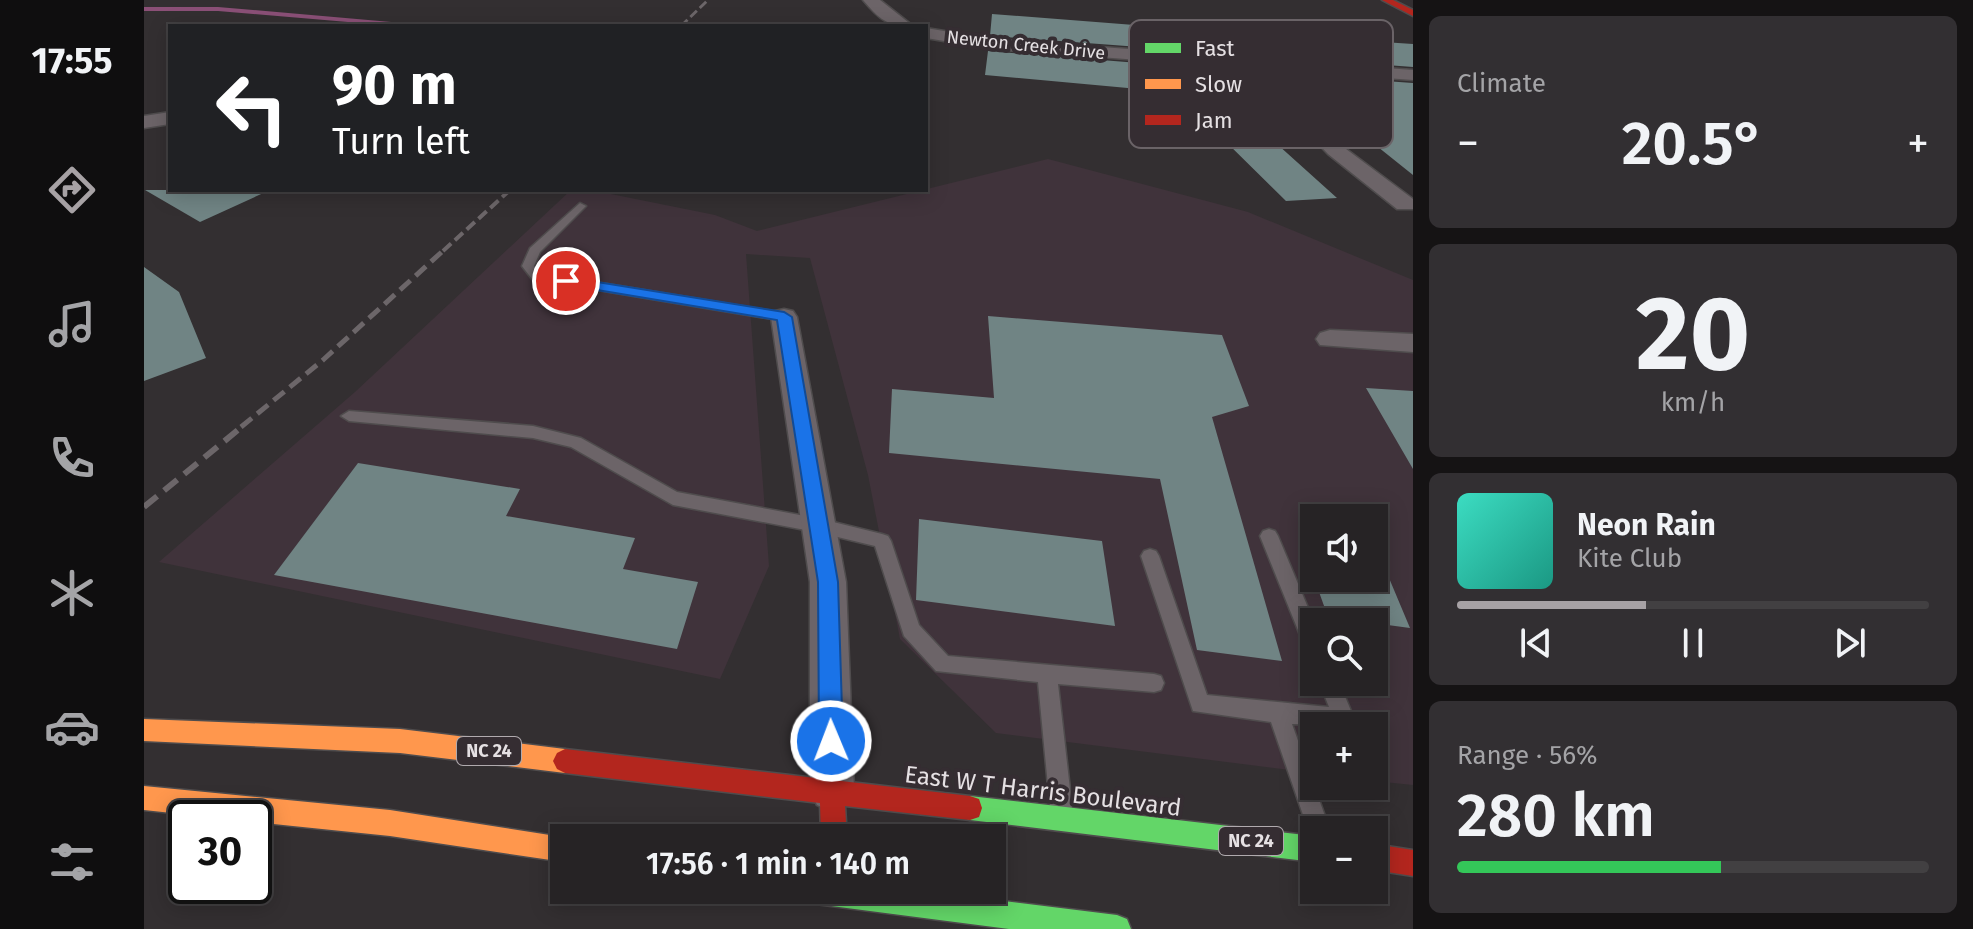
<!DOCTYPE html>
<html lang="en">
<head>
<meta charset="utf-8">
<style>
  :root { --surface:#262325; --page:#322f32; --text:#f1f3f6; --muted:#a4a4a7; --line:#424042; --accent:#a7a2a5 }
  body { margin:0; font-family:"Fira Sans",sans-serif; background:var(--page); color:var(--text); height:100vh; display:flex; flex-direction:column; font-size:30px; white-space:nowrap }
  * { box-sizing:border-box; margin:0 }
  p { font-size:26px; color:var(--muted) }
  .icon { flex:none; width:44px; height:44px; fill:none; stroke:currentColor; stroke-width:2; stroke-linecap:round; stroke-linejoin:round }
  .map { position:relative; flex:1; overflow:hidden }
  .drawer { display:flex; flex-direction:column; gap:16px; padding:16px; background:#151314; width:560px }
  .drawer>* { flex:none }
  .top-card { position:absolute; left:24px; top:24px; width:760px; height:168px; border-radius:0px; box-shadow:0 4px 20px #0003,0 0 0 2px var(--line); background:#202124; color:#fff; overflow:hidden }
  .buttons { position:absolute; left:1156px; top:504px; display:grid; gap:16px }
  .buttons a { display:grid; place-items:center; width:88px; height:88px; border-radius:0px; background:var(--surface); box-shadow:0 4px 20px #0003,0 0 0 2px var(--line); font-size:40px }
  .speed { position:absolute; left:24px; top:800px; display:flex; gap:16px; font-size:40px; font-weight:700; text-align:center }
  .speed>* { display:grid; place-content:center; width:104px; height:104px; border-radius:50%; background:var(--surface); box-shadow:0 4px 20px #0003,0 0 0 2px var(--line); line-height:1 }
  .speed .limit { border:4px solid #111; border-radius:12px; background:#fff; color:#111 }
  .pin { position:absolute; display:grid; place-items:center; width:68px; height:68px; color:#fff; margin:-34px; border:4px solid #fff; border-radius:50%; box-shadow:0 2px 8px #0007 }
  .me { position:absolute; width:88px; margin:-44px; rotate:359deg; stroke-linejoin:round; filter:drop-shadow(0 0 6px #0008) }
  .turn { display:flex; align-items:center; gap:28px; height:168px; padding:0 32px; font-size:36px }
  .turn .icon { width:104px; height:104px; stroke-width:2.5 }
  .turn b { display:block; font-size:56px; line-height:68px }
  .big { font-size:60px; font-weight:600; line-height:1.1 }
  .drawer .widget { flex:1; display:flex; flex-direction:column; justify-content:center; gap:12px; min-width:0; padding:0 28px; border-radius:12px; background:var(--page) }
  .drawer .dial { align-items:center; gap:0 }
  .dial b { font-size:104px; line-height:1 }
  .song { display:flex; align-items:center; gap:24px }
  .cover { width:96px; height:96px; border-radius:12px; background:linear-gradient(135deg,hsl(170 70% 55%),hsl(170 70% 35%)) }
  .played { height:8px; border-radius:4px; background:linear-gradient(90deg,var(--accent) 40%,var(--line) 40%) }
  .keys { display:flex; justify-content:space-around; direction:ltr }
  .heat { display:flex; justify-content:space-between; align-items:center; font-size:44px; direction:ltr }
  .charge { height:12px; border-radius:6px; background:linear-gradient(90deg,#34c759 56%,var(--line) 0) }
  .trip { position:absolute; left:406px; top:824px; width:456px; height:80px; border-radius:0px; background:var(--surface); box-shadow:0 4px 20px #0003,0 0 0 2px var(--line); font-weight:600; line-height:80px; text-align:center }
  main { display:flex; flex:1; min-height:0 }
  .menu { display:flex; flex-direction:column; width:144px; justify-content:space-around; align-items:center; background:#0f0e0f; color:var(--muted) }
  .menu .icon { width:56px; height:56px }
  .menu .on { color:var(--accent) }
  .menu b { font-size:36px; color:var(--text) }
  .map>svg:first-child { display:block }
  .built { fill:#40333b; fill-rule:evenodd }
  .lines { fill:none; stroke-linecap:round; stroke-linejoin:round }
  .stream { fill:#8b5077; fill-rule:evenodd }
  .building { fill:#708484 }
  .lane-casing { stroke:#4f4c4d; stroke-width:3 }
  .street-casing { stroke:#4f4c4d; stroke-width:3 }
  .fast-casing { stroke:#4f4c4d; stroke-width:3 }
  .slow-casing { stroke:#4f4c4d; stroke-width:3 }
  .jam-casing { stroke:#4f4c4d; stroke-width:3 }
  .lane { fill:#6c6468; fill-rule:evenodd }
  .street { fill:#6c6468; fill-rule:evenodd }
  .fast { fill:#63d668; fill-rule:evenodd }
  .slow { fill:#ff974d; fill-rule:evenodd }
  .jam { fill:#b3261e; fill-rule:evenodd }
  .rail-far3 { stroke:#6c6669; stroke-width:3; stroke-dasharray:9 4; stroke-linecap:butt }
  .rail-far2 { stroke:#6c6669; stroke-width:4; stroke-dasharray:11 5; stroke-linecap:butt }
  .rail-far1 { stroke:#6c6669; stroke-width:5; stroke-dasharray:14 7; stroke-linecap:butt }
  .rail { stroke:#6c6669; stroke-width:6; stroke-dasharray:17 9; stroke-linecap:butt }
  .route { fill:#1a73e8; stroke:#114b97; stroke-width:2 }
  .labels { text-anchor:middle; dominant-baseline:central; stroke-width:8; stroke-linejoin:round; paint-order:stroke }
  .far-street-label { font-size:18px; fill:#e5e0e3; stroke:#352d32 }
  .shield { fill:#352d32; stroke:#b0aaae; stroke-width:2 }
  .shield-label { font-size:18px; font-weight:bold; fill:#e5e0e3 }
  .near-street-label { font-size:24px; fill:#e5e0e3; stroke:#352d32 }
  .key { fill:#352d32; stroke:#6a6367; stroke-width:2 }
  .key-label { font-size:22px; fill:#e5e0e3 }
</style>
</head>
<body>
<main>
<nav class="menu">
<b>17:55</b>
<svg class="icon on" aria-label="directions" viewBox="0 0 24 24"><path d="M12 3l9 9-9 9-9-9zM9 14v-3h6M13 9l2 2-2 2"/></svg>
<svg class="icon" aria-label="music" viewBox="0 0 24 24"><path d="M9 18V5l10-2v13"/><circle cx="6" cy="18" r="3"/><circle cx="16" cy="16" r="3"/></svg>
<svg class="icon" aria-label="phone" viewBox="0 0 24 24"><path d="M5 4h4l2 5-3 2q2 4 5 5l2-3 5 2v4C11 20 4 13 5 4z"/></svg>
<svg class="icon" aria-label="climate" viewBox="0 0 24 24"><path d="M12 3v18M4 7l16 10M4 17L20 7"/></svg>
<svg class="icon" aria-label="car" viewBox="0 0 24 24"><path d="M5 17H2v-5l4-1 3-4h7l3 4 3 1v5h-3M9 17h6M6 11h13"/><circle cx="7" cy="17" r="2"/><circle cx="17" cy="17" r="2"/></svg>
<svg class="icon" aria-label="filters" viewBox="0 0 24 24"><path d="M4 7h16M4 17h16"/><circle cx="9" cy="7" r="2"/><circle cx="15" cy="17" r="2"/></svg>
</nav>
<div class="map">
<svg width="1269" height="929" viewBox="0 0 1269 929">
  <rect width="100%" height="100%" fill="#332f31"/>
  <!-- built -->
  <path class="built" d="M904 159 1104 212 1269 280V785L1230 781V726H1170V773L852 733 756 639 724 475 666 258 602 254 625 566 576 679 15 562 211 392 427 190H447L571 215 613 231ZM1170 518H1230V578H1170ZM1170 622H1230V682H1170Z"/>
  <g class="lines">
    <!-- stream -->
    <path class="stream" d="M0 7H74L270 24 273 26H251L74 11H0Z"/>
  </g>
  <!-- building -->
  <path class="building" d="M848 14 1080 32 1089 54 848 36H846Z
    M1164 37 1269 44V67L1176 60Z
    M844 51 1096 71 1124 136 1193 198 1142 201 1074 134 1060 95 841 75Z
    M1185 77 1269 83V175L1214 131Z
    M1 190H126L56 222Z
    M0 267 35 292 62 358 0 381Z
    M844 316 1078 335 1105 406 1068 417 1138 661 1053 650 1016 479 745 453 748 389 850 398Z
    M1222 388 1269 391V469Z
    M214 463 376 489 362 516 491 538 479 569 554 582 533 649 130 575Z
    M775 519 958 541 971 626 772 600Z
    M1170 578H1245L1266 628 1184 617Z"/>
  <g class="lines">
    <!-- lane casing -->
    <g class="lane-casing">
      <path id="lane" d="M436 203 442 206 396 252 390 266 396 273 640 313 647 317 640 321 388 279 378 266 386 248Z
        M205 411 389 426 437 438 533 492 677 519 738 534 744 536 747 541 775 625 804 656 1010 674 1017 676 1020 683 1017 690 1010 692 914 684 928 807 925 815 917 818 909 815 906 807 894 682 792 671 760 636 731 546 677 533 529 505 427 447 389 438 205 421 197 416Z
        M1125 529 1131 531 1134 536 1170 622V654L1163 651 1160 645 1116 536 1119 531Z
        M1006 549 1012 551 1015 556 1063 695 1185 707 1175 682H1195L1210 718 1207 725 1148 724 1186 830H1170V839L1167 838 1127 722 1049 711 997 556 1000 551Z"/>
    </g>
    <!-- street casing -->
    <g class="street-casing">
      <path id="street" d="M719 0H736L769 26C743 26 736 20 719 0Z
        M782 28 848 39 1269 70V80L1148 71 1179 127 1198 146 1269 199V209H1253L1184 154 1161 130 1129 70 848 49 782 38Z
        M26 112V124L0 128V116Z
        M640 309 649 311 653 317 702 582 710 790 703 805 688 812 673 805 666 790V582L627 317 631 311Z
        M1186 330 1269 334V352L1176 345 1172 339 1176 333Z"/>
    </g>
    <!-- fast casing -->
    <g class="fast-casing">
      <path id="fast" d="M826 796 1170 836V862L826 820 817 817 814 808 817 799Z
        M651 890H771L973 915 983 919 987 929H865L664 903 655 899Z"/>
    </g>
    <!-- slow casing -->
    <g class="slow-casing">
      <path id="slow" d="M0 719 256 729 421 749 429 753 433 761 429 769 421 773 256 753 0 741Z
        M0 786 246 810 425 838H420V862L246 836 110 822V818H74L0 810Z"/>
    </g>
    <!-- jam casing -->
    <g class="jam-casing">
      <path id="jam" d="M1238 0H1249L1269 10V16Z
        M421 749 826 796 835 799 838 808 835 817 826 820 701 806 703 838H677L676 803 421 773 413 769 409 761 413 753Z
        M1230 844 1269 850V876L1230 870Z"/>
    </g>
    <!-- lane -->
    <use href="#lane" class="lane"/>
    <!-- street -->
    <use href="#street" class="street"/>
    <!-- fast -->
    <use href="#fast" class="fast"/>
    <!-- slow -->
    <use href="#slow" class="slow"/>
    <!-- jam -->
    <use href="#jam" class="jam"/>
    <!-- rail-far3 -->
    <path class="rail-far3" d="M537 26 564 0"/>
    <!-- rail-far2 -->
    <path class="rail-far2" d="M299 251 366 190"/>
    <!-- rail-far1 -->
    <path class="rail-far1" d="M97 427 179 360 301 249"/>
    <!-- rail -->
    <path class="rail" d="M0 507 100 425"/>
  </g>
  <!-- route -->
  <path class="route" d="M422 277 640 312 648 317 694 582 699 741 696 749 687 752 679 749 675 741 674 582 633 320 417 284 415 281Z"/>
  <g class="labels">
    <!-- far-street labels -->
    <g class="far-street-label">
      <text transform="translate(882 45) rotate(6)">Newton Creek Drive</text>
    </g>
    <!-- shield labels -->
    <g class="shield">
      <rect x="313" y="737" width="64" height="28" rx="6"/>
      <rect x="1075" y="827" width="64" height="28" rx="6"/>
    </g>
    <g class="shield-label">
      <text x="345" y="751">NC 24</text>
      <text x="1107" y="841">NC 24</text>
    </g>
    <!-- near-street labels -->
    <g class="near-street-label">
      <text transform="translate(899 791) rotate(7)">East W T Harris Boulevard</text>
    </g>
  </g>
  <!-- legend -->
  <rect x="985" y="20" width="264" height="128" rx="12" class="key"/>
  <rect x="1001" y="43" width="36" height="10" fill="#63d668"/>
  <rect x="1001" y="79" width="36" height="10" fill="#ff974d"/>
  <rect x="1001" y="115" width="36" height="10" fill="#b3261e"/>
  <g class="key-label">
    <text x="1051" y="56">Fast</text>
    <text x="1051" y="92">Slow</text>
    <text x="1051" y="128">Jam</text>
  </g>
</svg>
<div class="buttons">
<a><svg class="icon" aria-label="sound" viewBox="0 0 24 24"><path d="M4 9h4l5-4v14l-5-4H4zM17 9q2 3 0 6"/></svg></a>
<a><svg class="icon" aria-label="search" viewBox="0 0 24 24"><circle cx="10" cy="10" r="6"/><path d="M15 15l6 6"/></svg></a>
<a>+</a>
<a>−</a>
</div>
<div class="speed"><div class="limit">30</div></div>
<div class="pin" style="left:422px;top:281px;background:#d93025"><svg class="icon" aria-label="arrive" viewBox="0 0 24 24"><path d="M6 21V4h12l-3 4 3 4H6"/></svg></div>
<svg class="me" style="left:687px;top:741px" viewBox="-20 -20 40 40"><circle r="17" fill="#1a73e8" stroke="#fff" stroke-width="3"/><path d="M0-11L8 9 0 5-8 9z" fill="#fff"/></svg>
<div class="trip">17:56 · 1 min · 140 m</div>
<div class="top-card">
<div class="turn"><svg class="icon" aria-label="left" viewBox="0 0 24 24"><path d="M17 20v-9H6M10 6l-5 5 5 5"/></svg><div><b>90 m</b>Turn left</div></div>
</div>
</div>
<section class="drawer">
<div class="widget"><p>Climate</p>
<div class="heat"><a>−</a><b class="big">20.5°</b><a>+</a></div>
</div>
<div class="widget dial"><b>20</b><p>km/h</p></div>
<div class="widget">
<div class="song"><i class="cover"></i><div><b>Neon Rain</b><p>Kite Club</p></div></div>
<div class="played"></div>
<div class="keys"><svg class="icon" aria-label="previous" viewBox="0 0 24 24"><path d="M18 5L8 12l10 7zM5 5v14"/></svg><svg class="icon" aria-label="pause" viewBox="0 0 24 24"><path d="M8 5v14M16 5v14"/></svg><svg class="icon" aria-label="next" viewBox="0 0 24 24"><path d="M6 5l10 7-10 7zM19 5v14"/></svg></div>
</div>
<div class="widget"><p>Range · 56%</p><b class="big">280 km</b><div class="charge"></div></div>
</section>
</main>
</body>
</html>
